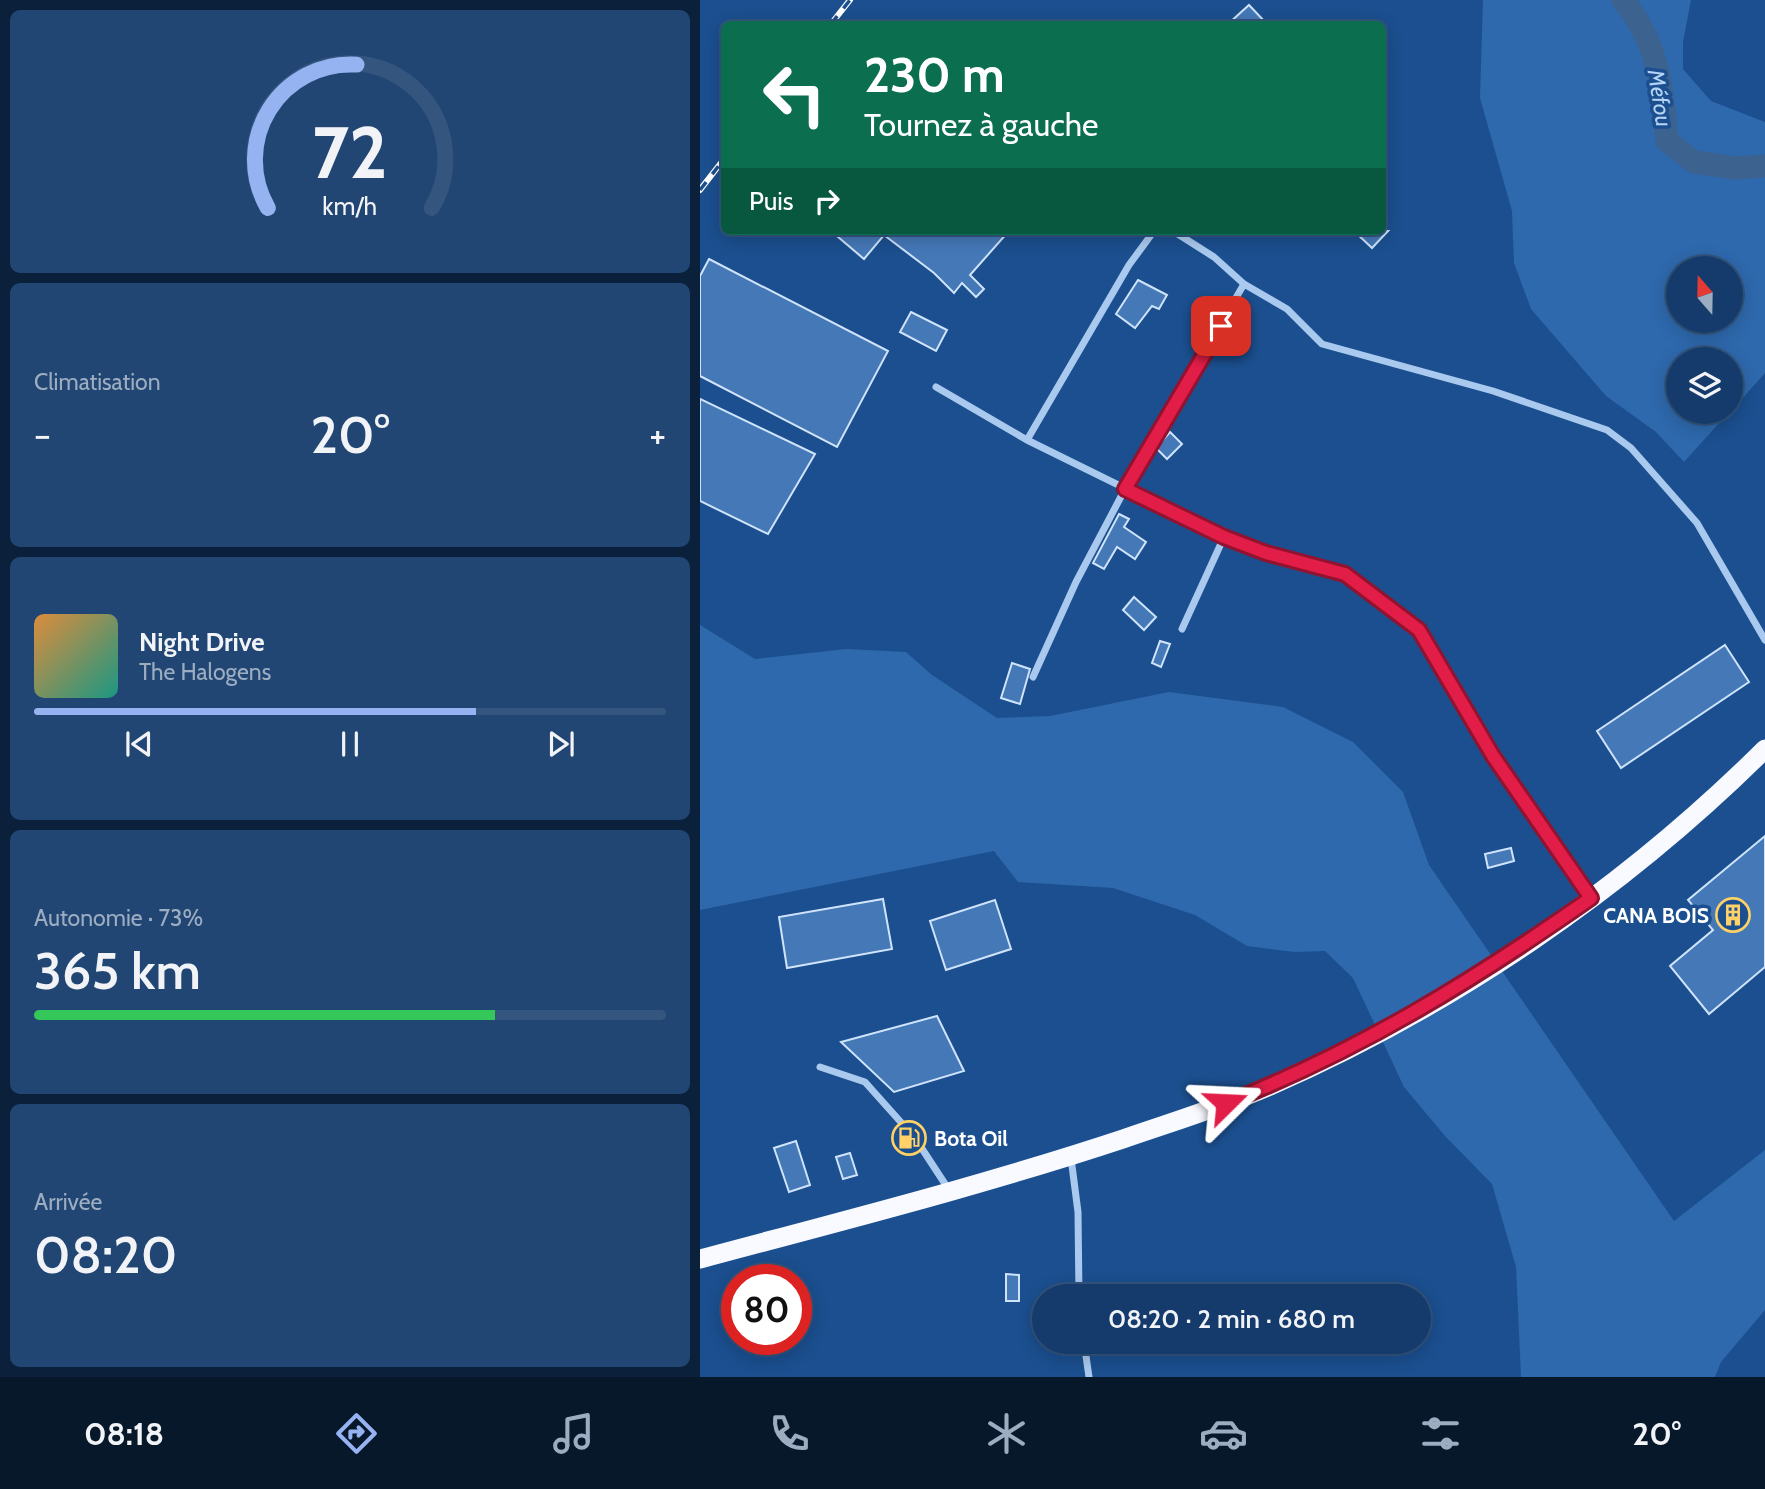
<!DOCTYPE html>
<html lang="fr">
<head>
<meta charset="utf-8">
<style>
  :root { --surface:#143b6b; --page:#214673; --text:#f1f3f6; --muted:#9dadc1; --line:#33557e; --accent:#95b2f1 }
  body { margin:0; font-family:Cabin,sans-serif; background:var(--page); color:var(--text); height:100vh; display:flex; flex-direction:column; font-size:26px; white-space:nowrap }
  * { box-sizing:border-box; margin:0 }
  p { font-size:23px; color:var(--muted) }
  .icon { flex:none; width:38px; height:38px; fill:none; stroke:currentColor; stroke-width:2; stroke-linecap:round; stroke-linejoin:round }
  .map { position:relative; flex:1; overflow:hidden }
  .side { display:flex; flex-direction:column; gap:10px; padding:10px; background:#0b203b; width:700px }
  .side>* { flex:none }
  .top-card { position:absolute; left:21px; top:21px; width:665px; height:214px; border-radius:10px; box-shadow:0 4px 18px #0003,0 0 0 2px var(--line); background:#0b6e4f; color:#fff; overflow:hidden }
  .needle { width:46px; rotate:340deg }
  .fabs { position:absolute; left:966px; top:256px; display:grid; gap:14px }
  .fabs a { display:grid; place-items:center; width:77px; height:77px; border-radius:50%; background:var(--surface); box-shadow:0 4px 18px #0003,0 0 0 2px var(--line); font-size:35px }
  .speed { position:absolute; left:21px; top:1264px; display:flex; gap:14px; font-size:35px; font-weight:700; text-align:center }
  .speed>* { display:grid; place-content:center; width:91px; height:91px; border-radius:50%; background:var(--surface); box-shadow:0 4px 18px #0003,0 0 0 2px var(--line); line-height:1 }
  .speed .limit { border:10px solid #d22; background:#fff; color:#111 }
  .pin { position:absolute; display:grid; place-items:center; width:60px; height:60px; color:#fff; margin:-30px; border-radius:14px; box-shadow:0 4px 10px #0006 }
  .me { position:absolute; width:77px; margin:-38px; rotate:69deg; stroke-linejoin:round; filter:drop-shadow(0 0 5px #0008) }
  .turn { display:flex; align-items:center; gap:24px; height:147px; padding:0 28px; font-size:32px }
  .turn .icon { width:91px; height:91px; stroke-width:2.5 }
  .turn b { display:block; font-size:49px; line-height:60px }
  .then { display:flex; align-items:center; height:66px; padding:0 28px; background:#0003; gap:14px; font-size:26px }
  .big { font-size:52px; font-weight:600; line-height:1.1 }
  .side .widget { flex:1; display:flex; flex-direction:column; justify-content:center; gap:10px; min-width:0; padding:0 24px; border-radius:10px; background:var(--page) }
  .side .dial { align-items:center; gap:0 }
  .dial svg { height:182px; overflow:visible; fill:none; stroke:var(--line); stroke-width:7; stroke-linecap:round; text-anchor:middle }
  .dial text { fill:var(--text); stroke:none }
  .song { display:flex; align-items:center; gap:21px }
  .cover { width:84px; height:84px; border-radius:10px; background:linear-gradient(135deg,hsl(30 70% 55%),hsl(170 70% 35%)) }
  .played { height:7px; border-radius:4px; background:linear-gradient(90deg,var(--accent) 70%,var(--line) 70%) }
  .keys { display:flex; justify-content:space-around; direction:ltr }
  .heat { display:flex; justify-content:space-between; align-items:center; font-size:38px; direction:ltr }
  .charge { height:10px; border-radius:5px; background:linear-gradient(90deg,#34c759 73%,var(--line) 0) }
  .trip { position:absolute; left:332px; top:1284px; width:399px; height:70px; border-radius:35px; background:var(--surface); box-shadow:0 4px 18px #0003,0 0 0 2px var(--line); font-weight:600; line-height:70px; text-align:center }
  .tab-bar { display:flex; height:112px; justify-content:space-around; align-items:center; background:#08182b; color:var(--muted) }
  .tab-bar .icon { width:49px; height:49px }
  .tab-bar .current { color:var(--accent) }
  .tab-bar b { font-size:32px; color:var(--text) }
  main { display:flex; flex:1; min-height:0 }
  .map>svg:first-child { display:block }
  .green { fill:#2e69ad; fill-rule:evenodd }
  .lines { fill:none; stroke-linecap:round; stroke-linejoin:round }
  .river { stroke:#3c6290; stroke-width:23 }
  .building { fill:#4478b7; stroke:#cfe3fa; stroke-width:2 }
  .minor { stroke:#a9c9ee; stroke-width:7 }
  .trunk { stroke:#f8faff; stroke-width:19 }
  .rail-casing { stroke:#fff; stroke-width:6 }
  .rail { stroke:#1b4f8f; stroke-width:3.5; stroke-dasharray:10; stroke-linecap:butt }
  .route-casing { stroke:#92132f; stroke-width:18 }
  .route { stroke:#e11d48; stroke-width:12 }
  .labels { text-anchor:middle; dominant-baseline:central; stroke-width:7; stroke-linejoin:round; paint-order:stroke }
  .poi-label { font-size:21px; font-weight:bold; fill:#fff; stroke:#1b4f8f; text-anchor:end }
  .water-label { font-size:23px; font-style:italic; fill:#b5d3f5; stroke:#1b4f8f }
</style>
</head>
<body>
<main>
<section class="side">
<div class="widget dial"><svg viewBox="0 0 100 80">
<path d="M14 69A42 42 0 1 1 86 69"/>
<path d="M14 69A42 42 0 0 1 53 6" stroke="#95b2f1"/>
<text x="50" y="56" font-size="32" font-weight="700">72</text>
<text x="50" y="72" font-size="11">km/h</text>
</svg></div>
<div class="widget"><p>Climatisation</p>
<div class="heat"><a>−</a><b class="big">20°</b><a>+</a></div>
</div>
<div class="widget">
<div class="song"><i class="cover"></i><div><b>Night Drive</b><p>The Halogens</p></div></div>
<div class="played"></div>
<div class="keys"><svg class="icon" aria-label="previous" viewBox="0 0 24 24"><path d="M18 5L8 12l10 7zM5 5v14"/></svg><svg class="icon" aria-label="pause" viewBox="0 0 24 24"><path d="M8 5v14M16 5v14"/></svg><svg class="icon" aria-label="next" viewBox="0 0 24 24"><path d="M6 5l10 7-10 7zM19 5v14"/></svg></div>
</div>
<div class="widget"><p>Autonomie · 73%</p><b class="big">365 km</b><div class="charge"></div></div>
<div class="widget"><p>Arrivée</p><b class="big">08:20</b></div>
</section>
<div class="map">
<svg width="1065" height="1377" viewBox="0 0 1065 1377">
  <rect width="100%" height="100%" fill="#1b4f8f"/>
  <!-- green -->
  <path class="green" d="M783 0H991L983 42V69L1011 101 1065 122V373L1031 411V359H978V411H1030L984 462 956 432 906 396 831 309 814 263 812 211 780 98ZM978 268H1031V320H978Z
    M0 625 55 659 146 649 206 652 232 675 297 718 350 716 469 692 583 707 653 742 703 792 729 865 974 1221 1065 1150V1310L1021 1362 1015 1377H821L816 1267 792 1184 745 1136 704 1087 653 978 625 951 595 952 547 946 495 915 413 888 318 882 294 851 0 910Z"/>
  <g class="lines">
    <!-- river -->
    <path class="river" d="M923 0C959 45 962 85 967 141L994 162 1035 168 1065 166"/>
  </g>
  <!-- building -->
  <path class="building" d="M549 5 567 24H528Z
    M131 231H309L270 275 284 289 276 297 262 283 254 293 234 273 184 235 164 259Z
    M654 231H688L672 248Z
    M9 259 188 351 137 447 0 376V276Z
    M438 280 467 295 459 309 452 306 435 328 416 314Z
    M211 312 247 330 236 351 200 332Z
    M0 399 115 454 68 534 0 501Z
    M470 432 482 444 467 459 456 448Z
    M419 514 429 519 424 527 446 542 435 559 417 547 404 569 393 563Z
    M434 597 456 617 444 630 423 610Z
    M460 641 470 644 461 667 452 663Z
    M1025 645 1049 682 921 768 897 731Z
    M312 663 330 669 320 704 301 698Z
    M1065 836V967L1009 1014 970 966 1013 930 988 900Z
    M811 848 814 861 788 868 785 854Z
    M183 899 192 949 87 968 79 917Z
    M295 900 311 949 246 970 230 921Z
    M237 1016 264 1071 194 1092 141 1042Z
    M96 1141 110 1185 89 1192 74 1148Z
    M150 1153 157 1175 143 1179 136 1157Z
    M306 1274 319 1275V1301H306Z"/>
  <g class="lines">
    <!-- minor -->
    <path class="minor" d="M473 231 514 257 544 284 587 309 622 344 793 391 907 430 931 448 997 523 1065 640
      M236 387 327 440 524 537 566 553 645 574 703 617 726 637 743 672 793 756 890 897
      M327 440 429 265 454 231
      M482 629 524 537
      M333 677 376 582 425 489 544 284
      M120 1067 165 1082 215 1138 249 1190
      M371 1158 378 1212 379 1297
      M384 1342 389 1377"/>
    <!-- trunk -->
    <path class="trunk" d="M0 1259C142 1221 284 1185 423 1139 472 1122 522 1107 570 1086 753 1006 923 890 1065 749"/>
    <!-- rail casing -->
    <g class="rail-casing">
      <path id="rail" d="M131 24 150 0
        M0 190 24 159"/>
    </g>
    <!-- rail -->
    <use href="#rail" class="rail"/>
  </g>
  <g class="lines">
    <!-- route casing -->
    <g class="route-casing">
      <path id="route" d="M521 326 425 489 524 537 566 553 645 574 719 630 793 756 891 898C774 980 659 1051 526 1103"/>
    </g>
    <!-- route -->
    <use href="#route" class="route"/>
  </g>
  <!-- icons -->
  <defs>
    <g id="building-ring" transform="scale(1.75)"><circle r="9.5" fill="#1b4f8f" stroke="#ffd166" stroke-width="1.5"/><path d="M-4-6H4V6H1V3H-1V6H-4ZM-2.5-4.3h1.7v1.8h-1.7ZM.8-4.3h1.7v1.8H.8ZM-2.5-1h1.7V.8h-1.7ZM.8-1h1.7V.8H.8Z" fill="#ffd166"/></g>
    <g id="fuel-ring" transform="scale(1.75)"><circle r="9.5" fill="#1b4f8f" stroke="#ffd166" stroke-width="1.5"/><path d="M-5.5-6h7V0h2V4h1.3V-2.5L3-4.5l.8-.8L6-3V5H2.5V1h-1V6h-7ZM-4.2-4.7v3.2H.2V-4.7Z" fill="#ffd166"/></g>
  </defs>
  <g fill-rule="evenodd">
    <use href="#building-ring" x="1033" y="915"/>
    <use href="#fuel-ring" x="209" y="1138"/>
  </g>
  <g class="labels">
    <!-- poi labels -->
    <g class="poi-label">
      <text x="1009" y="915">CANA BOIS</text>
      <text x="234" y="1138" text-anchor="start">Bota Oil</text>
    </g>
    <!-- water labels -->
    <g class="water-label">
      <text transform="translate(960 98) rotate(81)">Méfou</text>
    </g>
  </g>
</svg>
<div class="fabs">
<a><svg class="needle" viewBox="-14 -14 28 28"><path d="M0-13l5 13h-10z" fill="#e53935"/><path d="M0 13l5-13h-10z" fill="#9dadc1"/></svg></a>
<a><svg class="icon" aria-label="layers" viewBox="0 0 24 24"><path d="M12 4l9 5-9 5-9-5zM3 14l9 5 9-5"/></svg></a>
</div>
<div class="speed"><div class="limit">80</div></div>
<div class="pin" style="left:521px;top:326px;background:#d93025"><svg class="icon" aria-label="arrive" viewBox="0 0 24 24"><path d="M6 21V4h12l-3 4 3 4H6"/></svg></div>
<svg class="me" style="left:526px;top:1103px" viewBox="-20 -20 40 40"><path d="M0-17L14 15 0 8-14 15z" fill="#e11d48" stroke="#fff" stroke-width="4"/></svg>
<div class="trip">08:20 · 2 min · 680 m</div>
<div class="top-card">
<div class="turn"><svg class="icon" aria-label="left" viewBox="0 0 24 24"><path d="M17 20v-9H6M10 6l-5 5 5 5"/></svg><div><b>230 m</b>Tournez à gauche</div></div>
<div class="then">Puis<svg class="icon" aria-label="right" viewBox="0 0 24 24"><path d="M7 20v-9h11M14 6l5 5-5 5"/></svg></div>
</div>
</div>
</main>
<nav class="tab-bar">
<b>08:18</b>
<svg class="icon current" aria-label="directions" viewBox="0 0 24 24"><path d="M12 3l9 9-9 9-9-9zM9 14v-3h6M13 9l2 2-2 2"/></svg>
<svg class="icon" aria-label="music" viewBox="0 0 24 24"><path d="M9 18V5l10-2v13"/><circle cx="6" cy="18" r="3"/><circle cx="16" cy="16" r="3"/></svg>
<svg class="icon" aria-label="phone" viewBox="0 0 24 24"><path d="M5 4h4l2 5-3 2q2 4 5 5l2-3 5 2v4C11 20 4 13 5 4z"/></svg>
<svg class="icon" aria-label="climate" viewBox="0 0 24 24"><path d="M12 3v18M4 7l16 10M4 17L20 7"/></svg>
<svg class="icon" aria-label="car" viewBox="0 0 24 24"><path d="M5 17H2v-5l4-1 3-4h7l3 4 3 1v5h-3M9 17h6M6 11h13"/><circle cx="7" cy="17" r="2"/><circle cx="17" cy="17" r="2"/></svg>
<svg class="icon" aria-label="filters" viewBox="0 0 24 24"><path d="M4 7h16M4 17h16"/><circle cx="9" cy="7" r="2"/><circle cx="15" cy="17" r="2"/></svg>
<b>20°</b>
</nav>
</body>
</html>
